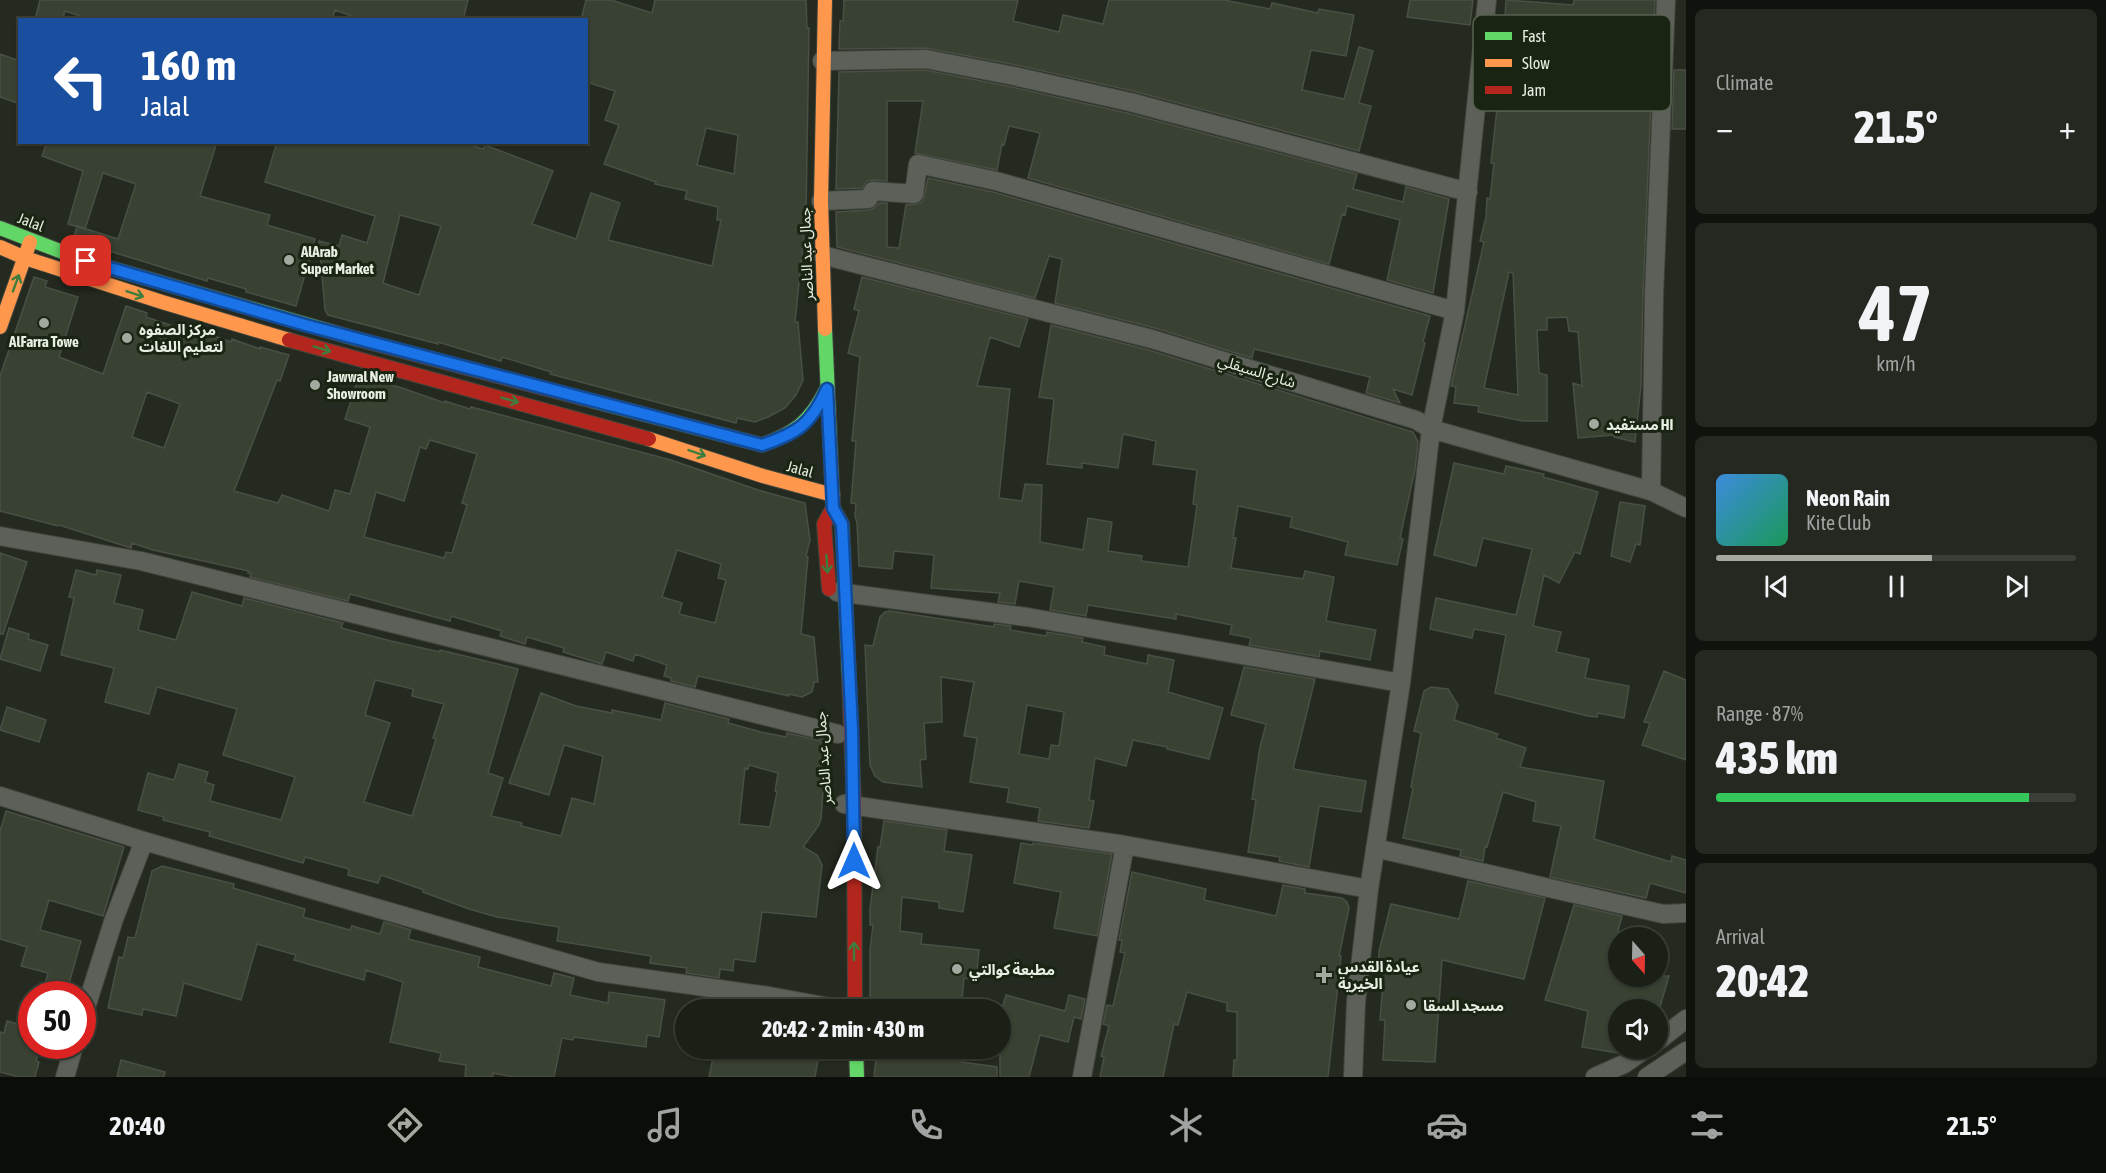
<!DOCTYPE html>
<html lang="en">
<head>
<meta charset="utf-8">
<style>
  :root { --surface:#1b2017; --page:#242820; --text:#f1f3f6; --muted:#a0a3a1; --line:#393e36; --accent:#a3a99e }
  body { margin:0; font-family:"Asap Condensed","Noto Sans Arabic",sans-serif; background:var(--page); color:var(--text); height:100vh; display:flex; flex-direction:column; font-size:22px; white-space:nowrap }
  * { box-sizing:border-box; margin:0 }
  p { font-size:20px; color:var(--muted) }
  .icon { flex:none; width:33px; height:33px; fill:none; stroke:currentColor; stroke-width:2; stroke-linecap:round; stroke-linejoin:round }
  .map { position:relative; flex:1; overflow:hidden }
  .panel { display:flex; flex-direction:column; gap:9px; padding:9px; background:#0f120d; width:420px }
  .panel>* { flex:none }
  .banner { position:absolute; left:18px; top:18px; width:570px; height:126px; border-radius:0px; box-shadow:0 2px 4px #0004,0 0 0 2px var(--line); background:#1a4fa0; color:#fff; overflow:hidden }
  .needle { width:39px; rotate:160deg }
  .buttons { position:absolute; left:1608px; top:927px; display:grid; gap:12px }
  .buttons a { display:grid; place-items:center; width:60px; height:60px; border-radius:50%; background:var(--surface); box-shadow:0 2px 4px #0004,0 0 0 2px var(--line); font-size:30px }
  .speed { position:absolute; left:18px; top:981px; display:flex; gap:12px; font-size:30px; font-weight:700; text-align:center }
  .speed>* { display:grid; place-content:center; width:78px; height:78px; border-radius:50%; background:var(--surface); box-shadow:0 2px 4px #0004,0 0 0 2px var(--line); line-height:1 }
  .speed .limit { border:9px solid #d22; background:#fff; color:#111 }
  .pin { position:absolute; display:grid; place-items:center; width:51px; height:51px; color:#fff; margin:-26px; border-radius:12px; box-shadow:0 3px 9px #0006 }
  .me { position:absolute; width:66px; margin:-33px; rotate:0deg; stroke-linejoin:round; filter:drop-shadow(0 0 4px #0008) }
  .turn { display:flex; align-items:center; gap:21px; height:126px; padding:0 24px; font-size:27px }
  .turn .icon { width:78px; height:78px; stroke-width:2.5 }
  .turn b { display:block; font-size:42px; line-height:51px }
  .big { font-size:45px; font-weight:800; line-height:1.1 }
  .panel .card { flex:1; display:flex; flex-direction:column; justify-content:center; gap:9px; min-width:0; padding:0 21px; border-radius:9px; background:var(--page) }
  .panel .dial { align-items:center; gap:0 }
  .dial b { font-size:78px; line-height:1 }
  .song { display:flex; align-items:center; gap:18px }
  .cover { width:72px; height:72px; border-radius:9px; background:linear-gradient(135deg,hsl(210 70% 55%),hsl(150 70% 35%)) }
  .played { height:6px; border-radius:3px; background:linear-gradient(90deg,var(--accent) 60%,var(--line) 60%) }
  .keys { display:flex; justify-content:space-around; direction:ltr }
  .heat { display:flex; justify-content:space-between; align-items:center; font-size:33px; direction:ltr }
  .charge { height:9px; border-radius:4px; background:linear-gradient(90deg,#34c759 87%,var(--line) 0) }
  .trip { position:absolute; left:675px; top:999px; width:336px; height:60px; border-radius:30px; background:var(--surface); box-shadow:0 2px 4px #0004,0 0 0 2px var(--line); font-weight:800; line-height:60px; text-align:center }
  .dock { display:flex; height:96px; justify-content:space-around; align-items:center; background:#0b0d09; color:var(--muted) }
  .dock .icon { width:42px; height:42px }
  .dock .active { color:var(--accent) }
  .dock b { font-size:27px; color:var(--text) }
  main { display:flex; flex:1; min-height:0 }
  .map>svg:first-child { display:block }
  .building { fill:#394132; stroke:#494f45; stroke-width:1.5; fill-rule:evenodd }
  .lines { fill:none; stroke-linecap:round; stroke-linejoin:round }
  .street-casing { stroke:#41463d; stroke-width:20 }
  .fast-casing { stroke:#41463d; stroke-width:16 }
  .slow-casing { stroke:#41463d; stroke-width:16 }
  .jam-casing { stroke:#41463d; stroke-width:16 }
  .street { stroke:#5c6059; stroke-width:18 }
  .fast { stroke:#63d668; stroke-width:14 }
  .slow { stroke:#ff974d; stroke-width:14 }
  .jam { stroke:#b3261e; stroke-width:14 }
  .oneway { stroke:#3e7d3d }
  .route-casing { stroke:#114b97; stroke-width:15 }
  .route { stroke:#1a73e8; stroke-width:10 }
  .poi-dot { fill:#a3a99e; stroke:#1a2412; stroke-width:2 }
  .labels { text-anchor:middle; dominant-baseline:central; stroke-width:6; stroke-linejoin:round; paint-order:stroke }
  .street-label { font-size:15px; fill:#e7eee2; stroke:#1a2412 }
  .poi-label { font-size:15px; font-weight:bold; fill:#e7eee2; stroke:#1a2412; text-anchor:start }
  .key { fill:#1a2412; stroke:#586150; stroke-width:1.5 }
  .key-label { font-size:16px; fill:#e7eee2 }
</style>
</head>
<body>
<main>
<div class="map">
<svg width="1686" height="1077" viewBox="0 0 1686 1077">
  <rect width="100%" height="100%" fill="#242a1f"/>
  <!-- building -->
  <path class="building" d="M40 0H468L463 20H363L335 10 332 20H92L65 11 62 20H35Z
    M586 0H611L652 13 655 0H806L807 28H809L806 214 795 322H798L803 380 796 395 785 408 768 417 755 422 737 418 736 423 550 374 551 372 502 357 501 361 438 342V344L328 315 325 310 319 241 339 246 342 235 367 243 375 216 265 182 277 142H460L483 149 485 145 553 171 532 224 576 239 591 193 620 203 608 240 712 266 721 220H717L718 207 685 199 687 191 655 184 656 182 604 164 619 125 605 120 615 91 586 82V20H581ZM706 128 738 135 734 174 697 165ZM400 215 441 226 419 295 383 283Z
    M844 0H1018L1013 21 1059 32 1063 15 1103 24 1109 0H1224L1270 9 1272 3 1318 13 1319 9 1354 15 1346 56 1311 50 1302 90 1344 99 1359 47 1373 51 1359 103 1371 106 1359 151 1133 91 1016 65 926 48 839 49 840 21H843Z
    M1410 0H1473L1470 25 1407 17Z
    M1506 0 1573 5 1574 0H1655L1643 295 1641 385 1635 442 1614 437V435L1578 438 1573 383 1582 386 1578 332 1569 331 1567 317 1547 318V330H1537L1539 373 1547 375V421H1523L1478 412 1479 406 1454 403 1456 387 1451 386 1484 242 1480 241 1486 217 1487 198 1490 199 1494 163H1491L1502 64ZM1565 66 1603 68 1601 107 1561 105ZM1509 272 1513 273 1518 395 1484 388Z
    M0 54 20 61V104L0 97Z
    M925 70 1012 87 1127 113 1357 174 1353 189 1403 202 1406 187 1449 199 1433 293 1387 280 1400 220 1347 206 1345 215 1342 214 1329 264 1028 178 1040 133 1009 126 1004 145 1002 144 997 170 915 153 923 101H887V181L873 180 867 181 862 188 836 189 839 72Z
    M1674 70H1686V129H1672Z
    M47 142H217L200 196 270 215 267 225 315 239 296 306 246 292V289L208 278 207 281 73 240 77 226 118 239 136 184 103 173 85 229 68 224 83 171 42 156Z
    M928 178 993 192 1430 316 1423 342 1425 343 1412 395 1393 389 1400 403 1366 393 1370 377 1254 349 1252 358 1155 328 1055 303 1062 259 1049 256 1035 298 837 247 836 212 869 210 874 208 879 203H887V247L899 248 906 205 918 204 923 201Z
    M34 277 47 281 45 287 78 297 59 357 103 374 126 306 147 313 146 317 179 328 180 324 231 342 232 339 260 349V347L289 355 280 381 277 380 234 491 278 503 282 495 329 511 335 490 350 494 370 427 345 419 359 376 402 388 445 403V401L470 409 471 407 671 460 758 490 805 503 810 540 806 556 808 557 801 634 814 637 818 682H814L812 692 802 697 789 694V696L698 676 695 687 671 681V678L664 676 667 665 635 654 633 661 606 652 602 664 563 652 564 648 527 637 525 644 500 636 502 631 451 616 450 621 350 594 348 601 250 577 251 573H248L249 571 153 550 132 543 131 548 128 547 59 525 58 526 0 511V376ZM147 392 180 404 164 448 132 437ZM430 440 477 454 462 503 467 505 452 553 446 552 444 558 364 537 376 492 404 501 420 447 426 449ZM677 550 721 564 718 578 726 580 715 623 679 614 682 603 662 597Z
    M862 277 1028 319 1019 347 990 337 977 386 1010 389 999 498 1022 501 1025 484 1042 485 1040 542 1083 550 1088 518 1112 522 1108 551 1142 556 1141 561 1188 567 1197 505 1193 504 1197 470 1153 464 1156 441 1123 434 1118 468 1082 463V468L1047 464 1054 399 1039 397 1051 325 1149 350 1413 432 1418 442 1415 470 1400 538 1403 539 1397 565 1345 555 1348 542 1290 527 1292 517 1238 506 1233 538H1236L1231 568 1303 579 1305 571 1334 577 1326 621 1376 630 1370 660 1320 651 1319 657 1249 645 1251 638 1230 634 1232 625 1176 614V619L1088 605 1086 616 1050 610 1054 587 1019 581 1015 604 998 602 1000 593 931 588 934 555 894 551 892 569 859 566 857 523 855 516 856 504 851 503 856 441H852L860 357 848 353 859 311 854 309Z
    M1454 463 1504 474 1506 466 1544 474 1543 477 1598 492 1580 554 1575 552 1559 583 1544 575 1533 626 1561 632 1556 652 1589 659 1585 678 1629 686 1624 718 1598 713 1597 717 1588 716 1495 693 1506 635 1474 629 1472 638 1430 629 1436 598 1516 615 1532 549 1483 538 1476 566 1434 555Z
    M1620 502 1645 506 1640 545 1636 544 1630 562 1611 556Z
    M0 553 27 562 3 634H0Z
    M76 570 96 575 97 570 121 575 114 603 143 610 138 630 176 640 192 592 242 606 244 598 343 623 341 628 391 641 440 652V650L518 669 488 773 503 778 491 816 522 823 521 826 561 836 572 798 594 804 603 756 564 745 549 795 509 783 541 693 576 706 612 713V710L661 720 665 703 729 719 728 723 761 732 786 737 787 733 821 741 822 778H824L821 818 819 825 803 847 817 855 822 865 816 917 762 912 755 962 734 959 733 971 720 969 719 978 686 973 687 968 650 963 651 956 557 941 559 927 497 917 469 909 423 892 424 890 381 875 378 883 348 875 349 869 305 857 303 863 209 836 210 832 163 820 164 817 138 810 148 773 174 780 179 764 208 772 205 782 214 785 210 801 281 820 295 777 223 755 237 709 157 687 149 714 105 702 114 668 61 655 74 598 69 597ZM375 680 413 689 412 696 444 704 433 738 436 739 412 816 364 802 390 723 365 715ZM749 765 778 773 775 791 777 792 770 827 739 824 745 768 748 769Z
    M890 611 994 627V624L1011 626 1010 630 1046 636 1047 632 1083 638 1082 642 1105 647 1104 655 1147 664 1148 655 1174 660 1168 692 1223 708 1209 759 1167 749V747L1133 740 1126 766 1095 758 1089 800 1094 801 1089 828 1038 821 1040 808 1007 802 1009 788 970 782 977 738 964 736 974 682 941 677 942 722 924 723 926 759 920 760 922 787 883 782 875 776 870 765 865 645 873 646 880 617 885 612ZM1027 705 1064 712 1059 746 1051 745 1049 759 1019 754Z
    M9 628 29 634 28 639 48 645 40 671 0 659Z
    M1244 667 1315 679 1293 769 1366 781 1361 812 1319 806 1309 867 1279 861 1280 857 1248 852 1256 800 1252 799 1260 747 1266 724 1231 715Z
    M1664 671 1686 680V760L1642 745 1650 723 1644 722Z
    M1431 687 1448 689 1458 705 1454 720 1498 734 1496 738 1526 748 1520 767 1604 781 1594 839 1671 862 1672 856 1686 860V893L1650 883 1646 898 1550 877 1561 826 1533 821 1536 802 1503 792 1487 847 1485 846 1483 861 1460 856 1461 850 1403 838 1413 788 1411 787 1421 733 1414 731 1424 691Z
    M7 707 46 720 39 742 0 730Z
    M6 811 124 847 103 916 49 900 40 930 81 941 66 994H42L48 973 21 966 27 947 0 939V831Z
    M884 821 947 830 944 851 972 855 963 912 939 908V902L902 897 900 931 922 934 921 944 979 950 976 980 964 978 961 1010H870V950L873 925H870V909L878 847H880Z
    M1021 843 1033 845V843L1112 854 1097 936 1054 928 1061 892 1014 883Z
    M162 866 234 884 233 888 305 909 303 917 350 930 352 926 380 934 384 922 411 930 408 939 480 957 478 967 551 986 554 973 574 978 570 995 608 1003 609 992 665 1000 659 1037 647 1035 646 1047 574 1037 573 1040 562 1038 554 1077H513L493 1073V1077H465L466 1065 439 1061 441 1053 390 1042 403 982 366 970 364 980 294 960 296 955 257 944 241 1000 184 983 176 1016 143 1009 142 1015 108 1008 119 957 123 958 128 937 135 938 152 871Z
    M1132 872 1206 889 1204 900 1276 916 1283 885 1305 889V893L1342 898 1347 902 1349 908 1339 956H1341L1328 1077H1233L1234 1060H1237V1012L1227 1011V1003L1187 992 1178 1025 1174 1024 1163 1077H1100L1104 1057 1101 1056 1109 1026 1103 1024 1107 1005 1113 1006 1125 953 1120 952 1122 940H1119Z
    M1468 881 1545 898 1524 979 1442 960 1435 1062 1383 1060 1385 1020H1380L1383 983H1377L1379 951 1391 904 1459 919Z
    M1574 905 1622 916 1618 931V976H1669L1659 1010H1618V1053L1582 1047 1588 1011 1545 1000Z
    M1006 995 1065 1011 1069 995 1085 999 1081 1019 1074 1017 1068 1042 1040 1035 1029 1077H1000V1016Z
    M7 1021 32 1028V1046H40L36 1061 39 1062 35 1077H19L0 1072V1032L4 1033Z
    M715 1048H820L815 1077H709Z
    M945 1048H964L962 1062 997 1067V1077H874L877 1050 944 1058Z
    M121 1060 165 1072 164 1077H117Z"/>
  <g class="lines">
    <!-- street casing -->
    <g class="street-casing">
      <path id="street" d="M822 61 926 59 1014 76 1130 102 1468 192
        M821 201 868 199 873 191 914 194 918 164 996 181 1455 311
        M822 255 1152 339 1416 420 1431 429 1651 491 1686 508
        M1651 491 1654 295 1666 0
        M0 536 141 561 838 734
        M837 592 1027 617 1401 683
        M0 796 144 841 598 972 769 996 840 1009
        M844 804 1125 845 1369 889
        M1375 848 1663 914 1686 913
        M82 1020 114 919 144 841
        M1658 1041 1686 1019
        M65 1077 74 1046
        M1082 1077 1125 845
        M1353 1077 1356 1002 1369 889 1401 683 1431 429 1455 311 1487 0
        M1595 1077 1624 1064 1647 1048
        M1647 1077 1686 1051"/>
    </g>
    <!-- fast casing -->
    <g class="fast-casing">
      <path id="fast" d="M0 228 86 261 357 339
        M825 329 833 508 842 524 849 677
        M593 401 762 445C795 433 810 422 826 390
        M856 1048 857 1077"/>
    </g>
    <!-- slow casing -->
    <g class="slow-casing">
      <path id="slow" d="M825 0 821 201 825 329
        M0 247 25 258 162 302 289 340
        M0 327 30 242
        M649 439 763 476 833 495"/>
    </g>
    <!-- jam casing -->
    <g class="jam-casing">
      <path id="jam" d="M357 339 593 401
        M289 340 649 439
        M829 589 824 524 833 508
        M849 677 854 805 855 1010"/>
    </g>
    <!-- street -->
    <use href="#street" class="street"/>
    <!-- fast -->
    <use href="#fast" class="fast"/>
    <!-- slow -->
    <use href="#slow" class="slow"/>
    <!-- jam -->
    <use href="#jam" class="jam"/>
  </g>
  <!-- one-way arrows -->
  <defs><path id="oneway-shaft" d="M-6 0H5M1.5-3L5.5 0L1.5 3" fill="none" stroke-width="1.6" stroke-linecap="round" stroke-linejoin="round" transform="scale(1.5)"/></defs>
  <g class="oneway">
    <use href="#oneway-shaft" transform="translate(16 283) rotate(-70)"/>
    <use href="#oneway-shaft" transform="translate(135 294) rotate(18)"/>
    <use href="#oneway-shaft" transform="translate(322 349) rotate(17)"/>
    <use href="#oneway-shaft" transform="translate(510 400) rotate(15)"/>
    <use href="#oneway-shaft" transform="translate(697 453) rotate(19)"/>
    <use href="#oneway-shaft" transform="translate(827 564) rotate(86)"/>
    <use href="#oneway-shaft" transform="translate(854 951) rotate(-90)"/>
  </g>
  <g class="lines">
    <!-- route casing -->
    <g class="route-casing">
      <path id="route" d="M86 261 309 326 762 445C798 433 811 424 827 389L833 508 842 524 852 730 854 861"/>
    </g>
    <!-- route -->
    <use href="#route" class="route"/>
  </g>
  <!-- markers -->
  <g class="poi-dot">
    <circle cx="289" cy="260" r="6"/>
    <circle cx="44" cy="323" r="6"/>
    <circle cx="127" cy="338" r="6"/>
    <circle cx="315" cy="385" r="6"/>
    <circle cx="1594" cy="424" r="6"/>
    <circle cx="957" cy="969" r="6"/>
    <path d="M1321 966h6v6h6v6h-6v6h-6v-6h-6v-6h6z"/>
    <circle cx="1411" cy="1005" r="6"/>
  </g>
  <g class="labels">
    <!-- street labels -->
    <g class="street-label">
      <text transform="translate(31 222) rotate(21)">Jalal</text>
      <text transform="translate(806 254) rotate(-92)">جمال عبد الناصر</text>
      <text transform="translate(1257 371) rotate(17)">شارع السيقلي</text>
      <text transform="translate(800 469) rotate(15)">Jalal</text>
      <text transform="translate(823 758) rotate(-94)">جمال عبد الناصر</text>
    </g>
    <!-- poi labels -->
    <g class="poi-label">
      <text x="301" y="251">AlArab<tspan x="301" dy="17">Super Market</tspan></text>
      <text x="139" y="329">مركز الصفوه<tspan x="139" dy="17">لتعليم اللغات</tspan></text>
      <text x="44" y="341" text-anchor="middle">AlFarra Towe</text>
      <text x="327" y="376">Jawwal New<tspan x="327" dy="17">Showroom</tspan></text>
      <text x="1606" y="424">مستفيد HI</text>
      <text x="1338" y="966">عيادة القدس<tspan x="1338" dy="17">الخيرية</tspan></text>
      <text x="969" y="969">مطبعة كوالتي</text>
      <text x="1423" y="1005">مسجد السقا</text>
    </g>
  </g>
  <!-- legend -->
  <rect x="1473" y="15" width="198" height="96" rx="9" class="key"/>
  <rect x="1485" y="32" width="27" height="8" fill="#63d668"/>
  <rect x="1485" y="59" width="27" height="8" fill="#ff974d"/>
  <rect x="1485" y="86" width="27" height="8" fill="#b3261e"/>
  <g class="key-label">
    <text x="1522" y="42">Fast</text>
    <text x="1522" y="69">Slow</text>
    <text x="1522" y="96">Jam</text>
  </g>
</svg>
<div class="buttons">
<a><svg class="needle" viewBox="-14 -14 28 28"><path d="M0-13l5 13h-10z" fill="#e53935"/><path d="M0 13l5-13h-10z" fill="#a0a3a1"/></svg></a>
<a><svg class="icon" aria-label="sound" viewBox="0 0 24 24"><path d="M4 9h4l5-4v14l-5-4H4zM17 9q2 3 0 6"/></svg></a>
</div>
<div class="speed"><div class="limit">50</div></div>
<div class="pin" style="left:86px;top:261px;background:#d93025"><svg class="icon" aria-label="arrive" viewBox="0 0 24 24"><path d="M6 21V4h12l-3 4 3 4H6"/></svg></div>
<svg class="me" style="left:854px;top:861px" viewBox="-20 -20 40 40"><path d="M0-17L14 15 0 8-14 15z" fill="#1a73e8" stroke="#fff" stroke-width="4"/></svg>
<div class="trip">20:42 · 2 min · 430 m</div>
<div class="banner">
<div class="turn"><svg class="icon" aria-label="left" viewBox="0 0 24 24"><path d="M17 20v-9H6M10 6l-5 5 5 5"/></svg><div><b>160 m</b>Jalal</div></div>
</div>
</div>
<section class="panel">
<div class="card"><p>Climate</p>
<div class="heat"><a>−</a><b class="big">21.5°</b><a>+</a></div>
</div>
<div class="card dial"><b>47</b><p>km/h</p></div>
<div class="card">
<div class="song"><i class="cover"></i><div><b>Neon Rain</b><p>Kite Club</p></div></div>
<div class="played"></div>
<div class="keys"><svg class="icon" aria-label="previous" viewBox="0 0 24 24"><path d="M18 5L8 12l10 7zM5 5v14"/></svg><svg class="icon" aria-label="pause" viewBox="0 0 24 24"><path d="M8 5v14M16 5v14"/></svg><svg class="icon" aria-label="next" viewBox="0 0 24 24"><path d="M6 5l10 7-10 7zM19 5v14"/></svg></div>
</div>
<div class="card"><p>Range · 87%</p><b class="big">435 km</b><div class="charge"></div></div>
<div class="card"><p>Arrival</p><b class="big">20:42</b></div>
</section>
</main>
<nav class="dock">
<b>20:40</b>
<svg class="icon active" aria-label="directions" viewBox="0 0 24 24"><path d="M12 3l9 9-9 9-9-9zM9 14v-3h6M13 9l2 2-2 2"/></svg>
<svg class="icon" aria-label="music" viewBox="0 0 24 24"><path d="M9 18V5l10-2v13"/><circle cx="6" cy="18" r="3"/><circle cx="16" cy="16" r="3"/></svg>
<svg class="icon" aria-label="phone" viewBox="0 0 24 24"><path d="M5 4h4l2 5-3 2q2 4 5 5l2-3 5 2v4C11 20 4 13 5 4z"/></svg>
<svg class="icon" aria-label="climate" viewBox="0 0 24 24"><path d="M12 3v18M4 7l16 10M4 17L20 7"/></svg>
<svg class="icon" aria-label="car" viewBox="0 0 24 24"><path d="M5 17H2v-5l4-1 3-4h7l3 4 3 1v5h-3M9 17h6M6 11h13"/><circle cx="7" cy="17" r="2"/><circle cx="17" cy="17" r="2"/></svg>
<svg class="icon" aria-label="filters" viewBox="0 0 24 24"><path d="M4 7h16M4 17h16"/><circle cx="9" cy="7" r="2"/><circle cx="15" cy="17" r="2"/></svg>
<b>21.5°</b>
</nav>
</body>
</html>
